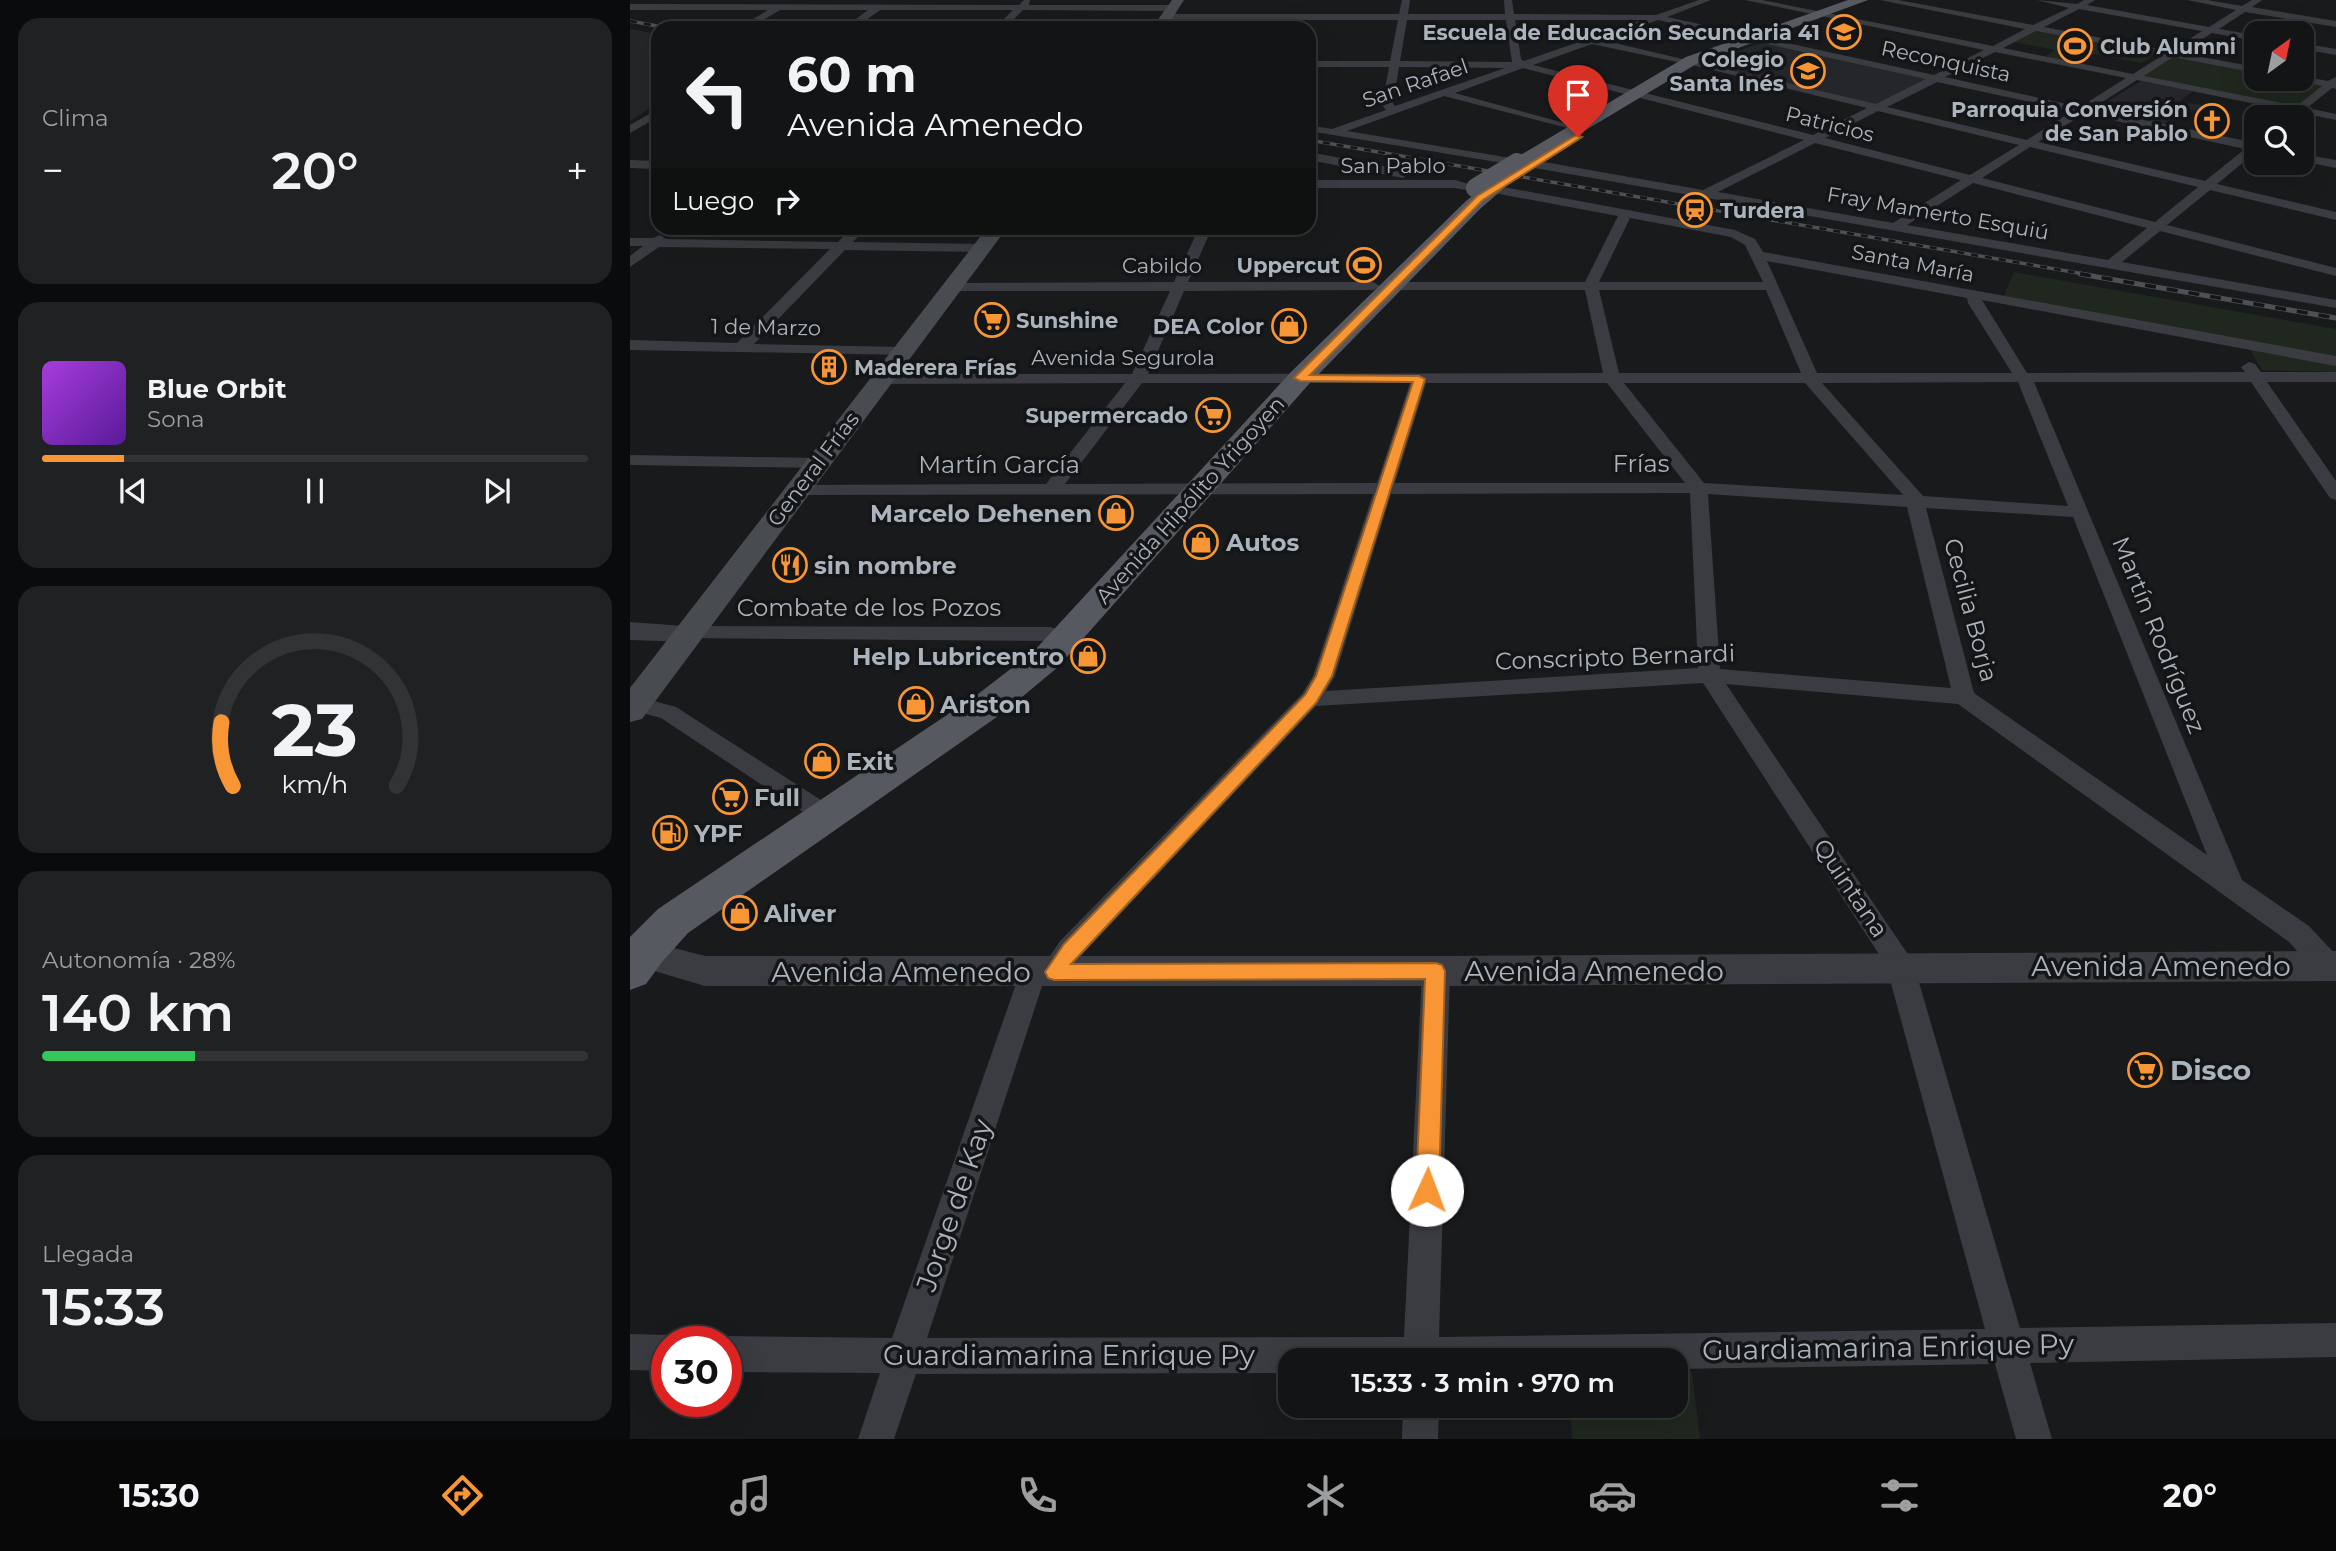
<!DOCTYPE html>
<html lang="es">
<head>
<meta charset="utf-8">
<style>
  :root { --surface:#131415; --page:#202122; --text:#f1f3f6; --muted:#9d9ea0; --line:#323334; --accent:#f89635 }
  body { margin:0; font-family:Montserrat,sans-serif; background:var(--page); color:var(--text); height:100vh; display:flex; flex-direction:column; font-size:26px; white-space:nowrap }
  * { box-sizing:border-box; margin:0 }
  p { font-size:23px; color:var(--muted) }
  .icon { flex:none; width:38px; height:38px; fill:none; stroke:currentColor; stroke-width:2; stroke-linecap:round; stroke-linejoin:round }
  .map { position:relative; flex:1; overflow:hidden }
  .side { display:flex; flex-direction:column; gap:18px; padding:18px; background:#0a0b0c; width:630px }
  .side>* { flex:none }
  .banner { position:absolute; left:21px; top:21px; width:665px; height:214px; border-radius:21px; box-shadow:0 7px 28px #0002,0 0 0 2px var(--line); background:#131415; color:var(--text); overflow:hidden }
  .needle { width:46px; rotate:33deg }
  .controls { position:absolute; left:1614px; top:21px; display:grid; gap:14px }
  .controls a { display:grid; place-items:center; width:70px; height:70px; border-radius:14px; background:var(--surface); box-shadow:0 7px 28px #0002,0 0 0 2px var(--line); font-size:35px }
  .speed { position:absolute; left:21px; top:1326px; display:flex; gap:14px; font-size:35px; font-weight:700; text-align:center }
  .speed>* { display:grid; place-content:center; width:91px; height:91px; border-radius:50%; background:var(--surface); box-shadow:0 7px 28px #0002,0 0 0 2px var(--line); line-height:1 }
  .speed .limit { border:10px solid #d22; background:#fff; color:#111 }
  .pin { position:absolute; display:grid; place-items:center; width:60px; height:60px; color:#fff; margin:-72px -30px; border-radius:50% 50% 50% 0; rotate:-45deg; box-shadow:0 0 7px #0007 }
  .pin .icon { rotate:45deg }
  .me { position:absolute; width:77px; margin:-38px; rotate:2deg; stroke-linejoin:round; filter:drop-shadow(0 0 5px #0008) }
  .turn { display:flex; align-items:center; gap:24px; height:147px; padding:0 21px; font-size:32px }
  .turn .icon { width:91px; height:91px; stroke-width:2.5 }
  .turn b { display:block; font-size:49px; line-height:60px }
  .then { display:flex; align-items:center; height:66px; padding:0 21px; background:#0003; gap:14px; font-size:26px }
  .big { font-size:52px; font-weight:600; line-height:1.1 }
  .side .tile { flex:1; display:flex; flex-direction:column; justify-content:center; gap:10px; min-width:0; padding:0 24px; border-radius:21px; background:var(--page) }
  .side .dial { align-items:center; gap:0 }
  .dial svg { height:182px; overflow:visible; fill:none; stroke:var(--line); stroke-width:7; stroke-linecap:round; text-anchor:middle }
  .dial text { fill:var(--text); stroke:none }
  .song { display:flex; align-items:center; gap:21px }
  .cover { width:84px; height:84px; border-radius:10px; background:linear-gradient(135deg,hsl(280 70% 55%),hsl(270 70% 35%)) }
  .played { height:7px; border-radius:4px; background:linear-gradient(90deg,var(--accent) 15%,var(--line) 15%) }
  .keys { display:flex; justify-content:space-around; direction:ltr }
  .heat { display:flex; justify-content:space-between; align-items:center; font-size:38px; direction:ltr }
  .charge { height:10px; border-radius:5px; background:linear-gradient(90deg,#34c759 28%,var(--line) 0) }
  .trip { position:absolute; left:648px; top:1348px; width:410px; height:70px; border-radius:21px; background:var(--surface); box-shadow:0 7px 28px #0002,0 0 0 2px var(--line); font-weight:600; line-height:70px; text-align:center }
  .tabs { display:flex; height:112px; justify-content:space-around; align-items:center; background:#080808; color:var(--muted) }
  .tabs .icon { width:49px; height:49px }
  .tabs .active { color:var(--accent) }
  .tabs b { font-size:32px; color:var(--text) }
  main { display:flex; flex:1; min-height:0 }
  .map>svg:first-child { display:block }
  .built { fill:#252629 }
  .green { fill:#1f271f }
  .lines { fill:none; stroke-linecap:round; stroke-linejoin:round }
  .minor { fill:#3a3c41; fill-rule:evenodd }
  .tertiary { fill:#3a3c41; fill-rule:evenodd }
  .secondary { fill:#484c51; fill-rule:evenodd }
  .primary { fill:#565a60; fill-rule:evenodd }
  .rail-far1-casing { stroke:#4d5156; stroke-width:3.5 }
  .rail-casing { stroke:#4d5156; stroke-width:5 }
  .rail-far1 { stroke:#141517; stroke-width:2.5; stroke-dasharray:7; stroke-linecap:butt }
  .rail { stroke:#141517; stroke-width:3.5; stroke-dasharray:11; stroke-linecap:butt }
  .primary-bridge { stroke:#565a60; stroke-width:20 }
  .route { fill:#f89635; stroke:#a16222; stroke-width:2 }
  .labels { text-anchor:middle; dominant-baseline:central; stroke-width:7; stroke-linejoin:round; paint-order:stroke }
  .far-poi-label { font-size:21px; font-weight:bold; fill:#abb3bc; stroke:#141517; text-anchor:end }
  .far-street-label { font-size:21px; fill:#abb3bc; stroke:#141517 }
  .street-label { font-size:24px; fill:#abb3bc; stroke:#141517 }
  .poi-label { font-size:24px; font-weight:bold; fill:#abb3bc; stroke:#141517; text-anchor:start }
  .near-street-label { font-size:28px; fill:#abb3bc; stroke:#141517 }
  .near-poi-label { font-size:28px; font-weight:bold; fill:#abb3bc; stroke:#141517; text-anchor:start }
</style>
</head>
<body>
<main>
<section class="side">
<div class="tile"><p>Clima</p>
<div class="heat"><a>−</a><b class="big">20°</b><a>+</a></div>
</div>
<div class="tile">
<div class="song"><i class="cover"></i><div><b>Blue Orbit</b><p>Sona</p></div></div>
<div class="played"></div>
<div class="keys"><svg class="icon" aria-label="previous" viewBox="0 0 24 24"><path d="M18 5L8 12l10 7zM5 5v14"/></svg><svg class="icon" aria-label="pause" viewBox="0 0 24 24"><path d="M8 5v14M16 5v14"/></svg><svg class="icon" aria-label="next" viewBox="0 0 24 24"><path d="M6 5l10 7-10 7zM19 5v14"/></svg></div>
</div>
<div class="tile dial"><svg viewBox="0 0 100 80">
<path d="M14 69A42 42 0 1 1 86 69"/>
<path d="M14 69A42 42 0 0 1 9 41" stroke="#f89635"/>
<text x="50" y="56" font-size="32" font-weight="700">23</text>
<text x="50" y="72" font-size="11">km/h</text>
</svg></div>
<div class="tile"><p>Autonomía · 28%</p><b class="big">140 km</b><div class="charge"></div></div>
<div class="tile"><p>Llegada</p><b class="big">15:33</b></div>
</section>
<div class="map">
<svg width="1706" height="1439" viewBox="0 0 1706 1439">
  <rect width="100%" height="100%" fill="#191a1c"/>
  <!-- built -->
  <path class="built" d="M0 29 28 34V103L0 121Z
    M1133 42 1299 79 1245 107 1070 65Z
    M1511 81 1563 91 1550 101 1576 106 1569 111 1556 109 1533 125 1464 110Z"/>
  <!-- green -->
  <path class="green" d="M1406 31 1526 54 1511 63 1447 51 1431 60 1415 56 1425 50 1384 42Z
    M1541 54 1626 70V79H1669L1700 85 1669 110 1502 77Z
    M1384 272 1706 329V358L1374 296Z
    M1619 348 1706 364V372L1632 370Z
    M1045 1372H1062L1070 1439H942L940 1405H1045Z"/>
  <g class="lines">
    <!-- minor -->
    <path class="minor" d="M394 0H400L399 5H543L547 8 543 11 393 10 375 28H365L383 10H250L225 28H214L238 10H150L120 28H109L138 10H0V4L389 5Z
      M772 0H780L778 14H875L874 0H882L884 14 1026 15 1069 0H1081L1037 17 1304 75 1354 50 1115 0H1132L1363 46 1395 29 1250 0H1268L1403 25 1439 8 1407 0 1447 4 1454 0H1465L1457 5 1579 27 1606 10 1557 0H1577L1612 6 1622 0H1632L1622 7 1706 21V27L1615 12 1589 29 1626 35V41L1582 33 1550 53 1626 67V73L1543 57 1514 76 1667 106 1692 86 1664 79H1671V76L1698 81 1706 77V89L1702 88 1677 108 1706 114V120L1671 113 1666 117H1658L1657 115 1660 111 1507 80 1461 109 1626 143V152L1587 184 1706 212V220L1580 190 1537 225 1706 268V276L1530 231 1492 262 1706 300V308L899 167 897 164 903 160 1073 190 1174 140 893 68 825 93 949 127V131L814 96 717 131 887 159 893 163 891 166 679 131V125L702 129 756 110 752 105 759 67H679V61H760L768 20H536L531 17 536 14H769ZM1449 9 1572 31 1540 51 1414 27ZM777 20H876L882 62 770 61ZM885 20H1012L894 61 891 59ZM1028 20 1296 79 1246 104 1067 62 1062 65 1237 108 1183 135 903 65 962 44 1061 65V61L972 40ZM1406 31 1533 55 1503 74 1373 48ZM1365 52 1496 78 1450 107 1315 77ZM769 67 875 68 765 106 763 104ZM1307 82 1442 111 1397 140 1257 107ZM1248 111 1389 145 1340 175 1195 138ZM1454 114 1615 149 1575 181 1408 142ZM1185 143 1331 180 1263 223 1088 192ZM1400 147 1568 187 1525 222 1352 178ZM1343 183 1517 228 1478 260 1277 225Z
      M1671 43 1706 49V55L1671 49Z
      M28 109V117L0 133V125Z
      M679 152 773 170 779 174 773 178 679 160Z
      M1671 154 1706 160V168L1671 161Z
      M0 160 28 161V169L0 168Z
      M679 180H825L852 188 846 192 825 188H679Z
      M863 185 1105 230 1125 239 1133 252 1706 356V366L1352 300 1397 373 1615 372 1611 367 1619 362 1625 364 1631 372H1706V382H1637L1706 481V500L1700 498 1621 382H1404L1612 880 1679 926 1706 955V975C1687 982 1671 954 1659 942L1328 704 1096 684 1283 962 1390 1328 1706 1323V1357L1400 1363 1422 1439H1386L1365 1364 1045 1369V1360H660V1373L286 1374 264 1439H228L250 1373 96 1372V1342H83L96 1336 262 1338 393 964 403 961 414 965 430 941 672 694 683 676 743 494 168 495 159 490 168 485 416 484 495 383 252 384 244 379 252 374H502L540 291H321L314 287 321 283 544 282 569 228H582L558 282H743L750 286 743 290 554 291 518 374 973 373 955 290H761L754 286 761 282H955L988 216 859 192V186ZM1000 218 1101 237 1115 245 1133 282H969ZM1137 261 1337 298 1338 303 1382 373H1187ZM969 290H1136L1171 373H989ZM1388 382 1438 506 1293 496 1192 383ZM512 383H780L747 483 435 484ZM796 383H977L1055 483H765ZM994 383H1175L1273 495 1074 483ZM1060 493 1068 668 696 691 705 676 761 494ZM1078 494 1277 507 1321 688 1090 669ZM1296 508 1443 517 1577 855 1344 693ZM1073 683 1256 965 1355 1329 809 1337 820 971 816 963 806 960 796 963 792 971 774 1337 297 1338 414 980C434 987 440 972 450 957L686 706Z
      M222 228H236L223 242 351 244 358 248 351 252 215 250 124 344 272 347 278 349 280 352 278 355 0 350V340L107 343 200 249 29 247 0 267V256L13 246H0V238H23L30 235 36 239 208 242Z
      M0 455 189 458 198 463 189 468 0 465Z
      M58 626 420 627 427 629 431 634 427 639 420 641 51 638 47 633 51 628Z
      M5 696 46 707 191 800 194 806 191 812 182 815 173 812 31 718 0 710V698Z
      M0 1334 37 1335 49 1341 37 1342V1371L0 1370Z
      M773 1405H809L808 1439H772Z"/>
    <!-- tertiary -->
    <path class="tertiary" d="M0 622 68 627 72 633 68 639 58 642 0 640Z
      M16 934 44 948 75 956H806L1706 951V981L806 986H75L21 970 3 959 0 945 3 939Z"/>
    <!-- secondary -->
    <path class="secondary" d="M542 0H554L536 28H522Z
      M357 228H377L12 719 0 722V688Z"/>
    <!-- primary -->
    <path class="primary" d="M1218 0H1238L1068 63 894 167 887 169 877 163 1056 57Z
      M863 183 870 185 873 189 850 209 679 384 428 667 374 712 58 933 32 962 16 984 0 990V937L28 909 348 694 404 651 661 372 836 201 856 185Z"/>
    <!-- rail-far1 casing -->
    <g class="rail-far1-casing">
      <path id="rail-far1" d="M0 21 38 28
        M679 140 1460 275"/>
    </g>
    <!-- rail casing -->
    <g class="rail-casing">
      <path id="rail" d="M1450 274 1706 318"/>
    </g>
    <!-- rail-far1 -->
    <use href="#rail-far1" class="rail-far1"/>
    <!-- rail -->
    <use href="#rail" class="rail"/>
    <!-- primary-bridge -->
    <path class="primary-bridge" d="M846 188 887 163"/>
  </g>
  <!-- route -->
  <path class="route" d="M946 135 952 137 853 200 680 375 789 376 795 379 702 676 686 703 441 964 806 963 812 965 815 971 809 1190 805 1197 797 1200 790 1197 786 1190 795 979 424 980 418 978 415 972 434 944 675 695 686 676 783 382 670 381 664 378 847 196Z"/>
  <!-- icons -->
  <defs>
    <g id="school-ring" transform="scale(1.75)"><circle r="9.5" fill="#141517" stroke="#f89635" stroke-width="1.5"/><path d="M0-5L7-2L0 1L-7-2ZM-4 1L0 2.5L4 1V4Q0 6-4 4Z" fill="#f89635"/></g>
    <g id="stadium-ring" transform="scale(1.75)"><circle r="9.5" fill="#141517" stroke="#f89635" stroke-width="1.5"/><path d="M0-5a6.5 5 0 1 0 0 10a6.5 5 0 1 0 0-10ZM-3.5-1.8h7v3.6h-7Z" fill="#f89635"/></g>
    <g id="church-ring" transform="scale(1.75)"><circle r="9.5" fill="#141517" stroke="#f89635" stroke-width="1.5"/><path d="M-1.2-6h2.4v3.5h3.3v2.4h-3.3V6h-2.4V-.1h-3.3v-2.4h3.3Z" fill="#f89635"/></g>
    <g id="station-ring" transform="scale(1.75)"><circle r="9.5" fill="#141517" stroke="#f89635" stroke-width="1.5"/><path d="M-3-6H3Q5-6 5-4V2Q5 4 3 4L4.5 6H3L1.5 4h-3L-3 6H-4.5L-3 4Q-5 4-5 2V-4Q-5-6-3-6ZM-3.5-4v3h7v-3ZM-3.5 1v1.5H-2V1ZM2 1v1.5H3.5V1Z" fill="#f89635"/></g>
    <g id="supermarket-ring" transform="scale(1.75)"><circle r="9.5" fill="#141517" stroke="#f89635" stroke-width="1.5"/><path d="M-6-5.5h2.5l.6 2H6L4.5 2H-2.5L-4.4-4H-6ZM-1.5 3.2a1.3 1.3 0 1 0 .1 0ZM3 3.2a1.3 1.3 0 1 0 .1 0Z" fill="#f89635"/></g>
    <g id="shop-ring" transform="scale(1.75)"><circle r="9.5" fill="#141517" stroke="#f89635" stroke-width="1.5"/><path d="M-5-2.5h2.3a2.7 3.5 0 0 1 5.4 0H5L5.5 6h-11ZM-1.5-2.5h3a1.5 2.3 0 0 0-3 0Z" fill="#f89635"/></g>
    <g id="building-ring" transform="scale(1.75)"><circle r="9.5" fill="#141517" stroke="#f89635" stroke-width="1.5"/><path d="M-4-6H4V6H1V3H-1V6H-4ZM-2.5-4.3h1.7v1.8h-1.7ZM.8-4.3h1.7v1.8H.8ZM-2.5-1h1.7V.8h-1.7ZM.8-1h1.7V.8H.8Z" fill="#f89635"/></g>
    <g id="restaurant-ring" transform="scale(1.75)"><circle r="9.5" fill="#141517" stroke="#f89635" stroke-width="1.5"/><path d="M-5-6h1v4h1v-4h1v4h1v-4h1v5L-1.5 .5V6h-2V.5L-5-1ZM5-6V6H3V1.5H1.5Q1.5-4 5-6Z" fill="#f89635"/></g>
    <g id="fuel-ring" transform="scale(1.75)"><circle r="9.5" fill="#141517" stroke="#f89635" stroke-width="1.5"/><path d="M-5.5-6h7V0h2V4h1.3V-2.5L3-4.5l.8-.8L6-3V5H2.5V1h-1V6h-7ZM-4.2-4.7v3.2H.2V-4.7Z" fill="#f89635"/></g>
  </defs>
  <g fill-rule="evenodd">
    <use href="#school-ring" x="1214" y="32"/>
    <use href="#stadium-ring" x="1445" y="46"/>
    <use href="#school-ring" x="1178" y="71"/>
    <use href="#church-ring" x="1582" y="121"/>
    <use href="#station-ring" x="1065" y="210"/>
    <use href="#stadium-ring" x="734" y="265"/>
    <use href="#supermarket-ring" x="362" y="320"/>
    <use href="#shop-ring" x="659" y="326"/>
    <use href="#building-ring" x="199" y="367"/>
    <use href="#supermarket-ring" x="583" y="415"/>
    <use href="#shop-ring" x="486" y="513"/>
    <use href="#shop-ring" x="571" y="542"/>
    <use href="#restaurant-ring" x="160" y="565"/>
    <use href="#shop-ring" x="458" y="656"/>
    <use href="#shop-ring" x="286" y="704"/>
    <use href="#shop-ring" x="192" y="761"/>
    <use href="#supermarket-ring" x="100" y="797"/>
    <use href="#fuel-ring" x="40" y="833"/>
    <use href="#shop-ring" x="110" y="913"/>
    <use href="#supermarket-ring" x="1515" y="1070"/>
  </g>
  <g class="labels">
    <!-- far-poi labels -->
    <g class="far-poi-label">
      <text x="1190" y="32">Escuela de Educación Secundaria 41</text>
      <text x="1470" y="46" text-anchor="start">Club Alumni</text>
      <text x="1154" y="59">Colegio<tspan x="1154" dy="24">Santa Inés</tspan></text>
      <text x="1558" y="109">Parroquia Conversión<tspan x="1558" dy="24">de San Pablo</tspan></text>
      <text x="1090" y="210" text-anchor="start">Turdera</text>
      <text x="710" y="265">Uppercut</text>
      <text x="386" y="320" text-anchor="start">Sunshine</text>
      <text x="634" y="326">DEA Color</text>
      <text x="224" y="367" text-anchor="start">Maderera Frías</text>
      <text x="558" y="415">Supermercado</text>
    </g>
    <!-- far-street labels -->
    <g class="far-street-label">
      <text transform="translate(1316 61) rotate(12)">Reconquista</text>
      <text transform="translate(785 83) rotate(-19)">San Rafael</text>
      <text transform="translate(1200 124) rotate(14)">Patricios</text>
      <text x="763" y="165">San Pablo</text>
      <text transform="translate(1308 213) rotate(10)">Fray Mamerto Esquiú</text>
      <text transform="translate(1283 263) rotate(11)">Santa María</text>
      <text x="532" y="265">Cabildo</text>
      <text transform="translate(136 327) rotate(1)">1 de Marzo</text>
      <text x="493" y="357">Avenida Segurola</text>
      <text transform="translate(183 469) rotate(-53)">General Frías</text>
      <text transform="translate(560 500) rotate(-48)">Avenida Hipólito Yrigoyen</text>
    </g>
    <!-- street labels -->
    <g class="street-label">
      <text x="1011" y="463">Frías</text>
      <text x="369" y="464">Martín García</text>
      <text x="239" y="607">Combate de los Pozos</text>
      <text transform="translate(1341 610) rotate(75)">Cecilia Borja</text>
      <text transform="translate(1529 635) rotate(68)">Martín Rodríguez</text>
      <text transform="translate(985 657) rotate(-2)">Conscripto Bernardi</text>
      <text transform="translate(1221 888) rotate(56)">Quintana</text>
    </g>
    <!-- poi labels -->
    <g class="poi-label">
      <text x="462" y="513" text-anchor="end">Marcelo Dehenen</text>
      <text x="596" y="542">Autos</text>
      <text x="184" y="565">sin nombre</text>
      <text x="434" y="656" text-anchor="end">Help Lubricentro</text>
      <text x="310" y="704">Ariston</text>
      <text x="216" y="761">Exit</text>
      <text x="124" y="797">Full</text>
      <text x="64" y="833">YPF</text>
      <text x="134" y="913">Aliver</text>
    </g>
    <!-- near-street labels -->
    <g class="near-street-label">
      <text x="1531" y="966">Avenida Amenedo</text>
      <text x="964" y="971">Avenida Amenedo</text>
      <text x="271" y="972">Avenida Amenedo</text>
      <text transform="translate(324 1205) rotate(-71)">Jorge de Kay</text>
      <text transform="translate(1258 1347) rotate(-1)">Guardiamarina Enrique Py</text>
      <text x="439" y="1355">Guardiamarina Enrique Py</text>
    </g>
    <!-- near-poi labels -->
    <g class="near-poi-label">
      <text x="1540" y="1070">Disco</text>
    </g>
  </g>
</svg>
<div class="controls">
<a><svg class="needle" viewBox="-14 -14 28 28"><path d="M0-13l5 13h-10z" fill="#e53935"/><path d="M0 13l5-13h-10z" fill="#9d9ea0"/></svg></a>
<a><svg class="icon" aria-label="search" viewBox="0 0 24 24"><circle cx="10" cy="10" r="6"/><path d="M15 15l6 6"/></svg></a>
</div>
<div class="speed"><div class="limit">30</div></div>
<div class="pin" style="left:948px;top:137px;background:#d93025"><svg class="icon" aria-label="arrive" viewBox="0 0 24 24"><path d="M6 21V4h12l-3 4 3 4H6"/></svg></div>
<svg class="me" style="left:797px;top:1190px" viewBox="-20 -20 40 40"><circle r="19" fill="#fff"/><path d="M0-13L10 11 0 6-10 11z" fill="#f89635"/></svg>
<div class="trip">15:33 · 3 min · 970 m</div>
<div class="banner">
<div class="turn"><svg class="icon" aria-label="left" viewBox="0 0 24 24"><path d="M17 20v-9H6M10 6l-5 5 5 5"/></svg><div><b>60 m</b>Avenida Amenedo</div></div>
<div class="then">Luego<svg class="icon" aria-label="right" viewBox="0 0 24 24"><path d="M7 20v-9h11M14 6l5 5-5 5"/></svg></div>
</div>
</div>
</main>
<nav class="tabs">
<b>15:30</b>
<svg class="icon active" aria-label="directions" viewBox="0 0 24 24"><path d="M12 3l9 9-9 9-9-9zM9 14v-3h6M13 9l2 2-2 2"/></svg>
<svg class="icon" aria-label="music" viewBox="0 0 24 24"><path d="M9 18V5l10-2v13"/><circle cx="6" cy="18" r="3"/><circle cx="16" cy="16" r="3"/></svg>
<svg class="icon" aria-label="phone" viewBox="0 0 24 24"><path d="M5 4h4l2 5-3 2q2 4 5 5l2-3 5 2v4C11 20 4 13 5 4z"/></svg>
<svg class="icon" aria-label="climate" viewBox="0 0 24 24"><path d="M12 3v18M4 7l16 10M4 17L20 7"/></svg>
<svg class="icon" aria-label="car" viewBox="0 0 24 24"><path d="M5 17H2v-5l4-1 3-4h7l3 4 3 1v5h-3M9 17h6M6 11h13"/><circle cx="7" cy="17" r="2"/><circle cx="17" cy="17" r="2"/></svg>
<svg class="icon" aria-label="filters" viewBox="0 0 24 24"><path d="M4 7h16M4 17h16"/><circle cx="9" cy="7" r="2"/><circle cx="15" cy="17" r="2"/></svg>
<b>20°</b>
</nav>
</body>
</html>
